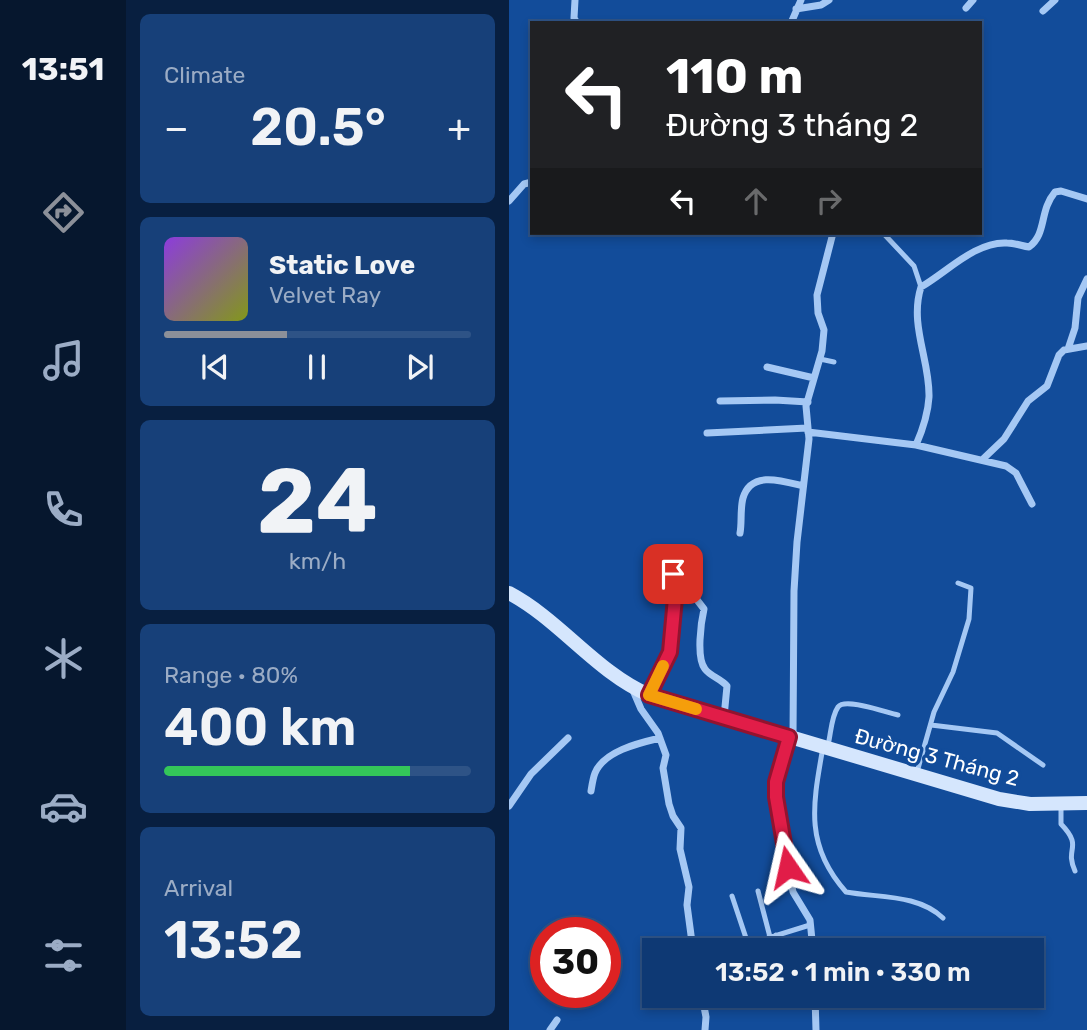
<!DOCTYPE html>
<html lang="en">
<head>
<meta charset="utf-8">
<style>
  :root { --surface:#0e3974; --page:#174079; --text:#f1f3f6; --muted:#9bacc5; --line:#2e5386; --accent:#8c9099 }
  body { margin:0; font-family:Rubik,sans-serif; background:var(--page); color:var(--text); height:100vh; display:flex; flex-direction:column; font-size:26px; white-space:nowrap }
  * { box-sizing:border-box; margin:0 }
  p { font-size:23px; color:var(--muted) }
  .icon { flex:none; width:38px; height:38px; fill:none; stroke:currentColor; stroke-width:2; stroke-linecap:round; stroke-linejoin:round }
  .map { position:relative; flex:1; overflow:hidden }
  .sheet { display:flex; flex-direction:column; gap:14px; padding:14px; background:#081f40; width:383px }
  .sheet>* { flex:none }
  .banner { position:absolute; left:21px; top:21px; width:452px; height:214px; border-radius:0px; box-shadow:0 4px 10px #0003,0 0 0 2px var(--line); background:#202124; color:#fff; overflow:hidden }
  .speed { position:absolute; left:21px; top:917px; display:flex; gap:14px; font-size:35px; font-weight:700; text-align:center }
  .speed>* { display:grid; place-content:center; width:91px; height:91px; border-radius:50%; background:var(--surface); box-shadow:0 4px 10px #0003,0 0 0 2px var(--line); line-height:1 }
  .speed .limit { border:10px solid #d22; background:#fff; color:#111 }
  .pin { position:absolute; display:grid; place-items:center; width:60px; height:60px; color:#fff; margin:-30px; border-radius:14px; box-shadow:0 4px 10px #0006 }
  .me { position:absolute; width:77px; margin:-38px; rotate:349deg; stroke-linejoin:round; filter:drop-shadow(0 0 5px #0008) }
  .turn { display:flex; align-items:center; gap:24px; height:147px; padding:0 21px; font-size:32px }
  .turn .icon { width:91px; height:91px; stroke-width:2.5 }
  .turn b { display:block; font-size:49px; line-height:60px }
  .lanes { display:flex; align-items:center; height:66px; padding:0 21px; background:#0003; justify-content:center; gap:35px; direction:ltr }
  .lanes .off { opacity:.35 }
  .big { font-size:52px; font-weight:600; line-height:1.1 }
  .sheet .widget { flex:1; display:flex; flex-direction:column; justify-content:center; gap:10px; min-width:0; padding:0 24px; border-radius:10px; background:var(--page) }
  .sheet .dial { align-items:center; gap:0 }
  .dial b { font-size:91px; line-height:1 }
  .song { display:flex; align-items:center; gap:21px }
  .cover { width:84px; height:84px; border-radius:10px; background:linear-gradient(135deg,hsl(270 70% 55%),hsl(70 70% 35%)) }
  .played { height:7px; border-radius:4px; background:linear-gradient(90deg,var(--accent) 40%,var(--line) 40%) }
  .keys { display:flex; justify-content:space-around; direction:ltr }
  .heat { display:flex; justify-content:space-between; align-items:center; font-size:38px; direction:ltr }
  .charge { height:10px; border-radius:5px; background:linear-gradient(90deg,#34c759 80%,var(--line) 0) }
  .trip { position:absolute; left:133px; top:938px; width:402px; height:70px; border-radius:0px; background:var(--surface); box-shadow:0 4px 10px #0003,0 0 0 2px var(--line); font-weight:600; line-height:70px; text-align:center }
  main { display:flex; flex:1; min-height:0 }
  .tabs { display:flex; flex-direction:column; width:126px; justify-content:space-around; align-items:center; background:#06172e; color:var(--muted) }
  .tabs .icon { width:49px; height:49px }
  .tabs .current { color:var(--accent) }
  .tabs b { font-size:32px; color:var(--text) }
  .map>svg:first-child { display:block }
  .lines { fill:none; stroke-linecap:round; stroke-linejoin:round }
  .service { stroke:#a5c8f4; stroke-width:5 }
  .minor { stroke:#a5c8f4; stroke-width:7 }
  .secondary { stroke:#d5e6fd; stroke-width:14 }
  .route-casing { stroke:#92132f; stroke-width:18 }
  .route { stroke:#e11d48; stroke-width:12 }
  .slow { stroke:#f59e0b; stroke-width:12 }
  .labels { text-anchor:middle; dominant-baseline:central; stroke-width:7; stroke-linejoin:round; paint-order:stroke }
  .street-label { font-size:21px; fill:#fff; stroke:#124c9a }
</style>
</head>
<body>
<main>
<nav class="tabs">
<b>13:51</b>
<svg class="icon current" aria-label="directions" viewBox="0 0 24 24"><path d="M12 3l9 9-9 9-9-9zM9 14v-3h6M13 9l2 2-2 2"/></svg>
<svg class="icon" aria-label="music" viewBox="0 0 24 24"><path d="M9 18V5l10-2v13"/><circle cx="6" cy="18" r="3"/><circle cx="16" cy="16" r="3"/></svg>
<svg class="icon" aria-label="phone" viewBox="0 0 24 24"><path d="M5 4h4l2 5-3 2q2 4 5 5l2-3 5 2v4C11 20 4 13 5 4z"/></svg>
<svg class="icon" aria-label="climate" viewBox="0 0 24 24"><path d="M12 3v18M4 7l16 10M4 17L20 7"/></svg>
<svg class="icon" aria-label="car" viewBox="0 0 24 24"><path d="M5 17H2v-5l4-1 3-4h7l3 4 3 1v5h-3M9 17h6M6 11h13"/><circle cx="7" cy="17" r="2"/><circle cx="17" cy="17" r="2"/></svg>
<svg class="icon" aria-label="filters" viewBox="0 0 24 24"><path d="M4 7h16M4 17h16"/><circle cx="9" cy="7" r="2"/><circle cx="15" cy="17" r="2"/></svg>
</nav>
<section class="sheet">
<div class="widget"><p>Climate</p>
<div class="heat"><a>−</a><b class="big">20.5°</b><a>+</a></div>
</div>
<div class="widget">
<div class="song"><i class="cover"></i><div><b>Static Love</b><p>Velvet Ray</p></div></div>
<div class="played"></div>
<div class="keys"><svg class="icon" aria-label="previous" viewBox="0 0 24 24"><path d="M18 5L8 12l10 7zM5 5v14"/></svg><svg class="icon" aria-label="pause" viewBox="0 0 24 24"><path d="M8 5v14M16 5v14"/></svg><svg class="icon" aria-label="next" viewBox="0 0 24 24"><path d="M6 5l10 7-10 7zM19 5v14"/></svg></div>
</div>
<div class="widget dial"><b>24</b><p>km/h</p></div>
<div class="widget"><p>Range · 80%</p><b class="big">400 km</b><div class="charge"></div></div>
<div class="widget"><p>Arrival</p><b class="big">13:52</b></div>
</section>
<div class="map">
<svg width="578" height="1030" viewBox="0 0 578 1030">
  <rect width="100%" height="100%" fill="#124c9a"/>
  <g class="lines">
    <!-- service -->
    <path class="service" d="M374 233 405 266 412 287
      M311 359 325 362
      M140 695 161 652 166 598 164 574
      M422 725 488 733 534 765
      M319 745C322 734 322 717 329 707 336 697 378 713 389 715
      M314 747C304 804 295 845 337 892 370 898 409 894 434 918
      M408 772 425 712 444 672 460 619 462 588 449 583
      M552 804V824C575 848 555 847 566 871
      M249 891 261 937
      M223 896 239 944
      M267 935 270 950
      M233 946 301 925
      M280 996 281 1002"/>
    <!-- minor -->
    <path class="minor" d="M66 0 65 18 68 23
      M457 8 464 0
      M287 9 312 5 320 0
      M534 11 546 0
      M282 23 292 0
      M0 201 15 184 23 182
      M559 349 566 328 569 298 578 279
      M258 367 305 378
      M211 401 266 400 299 402
      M299 432 407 445 497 466 507 473 523 504
      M198 433 298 428
      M407 445C414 429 419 414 420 397 421 360 400 325 412 287 438 272 467 241 498 243 506 243 513 246 520 247 538 234 530 211 546 192L552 191 578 199
      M474 459 495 439 519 401 538 386 550 355 555 350 578 346
      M231 533C233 523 231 509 234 498 242 470 274 481 294 486
      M181 570 185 596 195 609C192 622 187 658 196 669 201 676 212 679 218 686L215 717
      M123 688 132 709 149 733 157 755 154 768 160 804 164 816 172 828 171 849 180 887 178 905 184 950
      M280 737 267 782V797L284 892 301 920 304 950
      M284 737 285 591 288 542 300 439 297 406 313 351 315 330 309 313 308 295 324 233
      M82 791C83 785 84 778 86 773 95 751 130 743 151 738
      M0 806 22 774 59 738
      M193 996 197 1017 196 1030
      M306 996 307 1030
      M41 1030 48 1020"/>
    <!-- secondary -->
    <path class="secondary" d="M0 593C51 620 87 672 140 695L490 799 521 804 578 803"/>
  </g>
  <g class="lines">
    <!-- route casing -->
    <g class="route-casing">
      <path id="route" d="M164 574 166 598 161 652 140 695 280 737 267 782V797L279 867"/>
    </g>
    <!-- route -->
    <use href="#route" class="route"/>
    <!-- slow -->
    <path class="slow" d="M154 666 140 695 187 709"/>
  </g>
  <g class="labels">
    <!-- street labels -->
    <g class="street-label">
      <text transform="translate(428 757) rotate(15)">Đường 3 Tháng 2</text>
    </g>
  </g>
</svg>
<div class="speed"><div class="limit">30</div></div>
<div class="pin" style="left:164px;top:574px;background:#d93025"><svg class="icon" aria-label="arrive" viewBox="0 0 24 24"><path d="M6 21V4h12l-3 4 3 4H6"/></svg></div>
<svg class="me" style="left:279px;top:867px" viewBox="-20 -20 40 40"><path d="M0-17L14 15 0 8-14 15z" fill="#e11d48" stroke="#fff" stroke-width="4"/></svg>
<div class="trip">13:52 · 1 min · 330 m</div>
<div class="banner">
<div class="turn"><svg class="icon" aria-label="left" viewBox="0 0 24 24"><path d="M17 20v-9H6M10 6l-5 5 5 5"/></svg><div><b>110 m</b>Đường 3 tháng 2</div></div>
<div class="lanes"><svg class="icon" aria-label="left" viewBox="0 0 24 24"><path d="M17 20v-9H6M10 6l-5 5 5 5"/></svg><svg class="icon off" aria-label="ahead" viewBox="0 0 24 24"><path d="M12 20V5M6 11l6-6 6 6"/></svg><svg class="icon off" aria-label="right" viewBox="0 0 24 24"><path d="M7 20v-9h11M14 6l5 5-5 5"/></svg></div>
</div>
</div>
</main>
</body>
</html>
